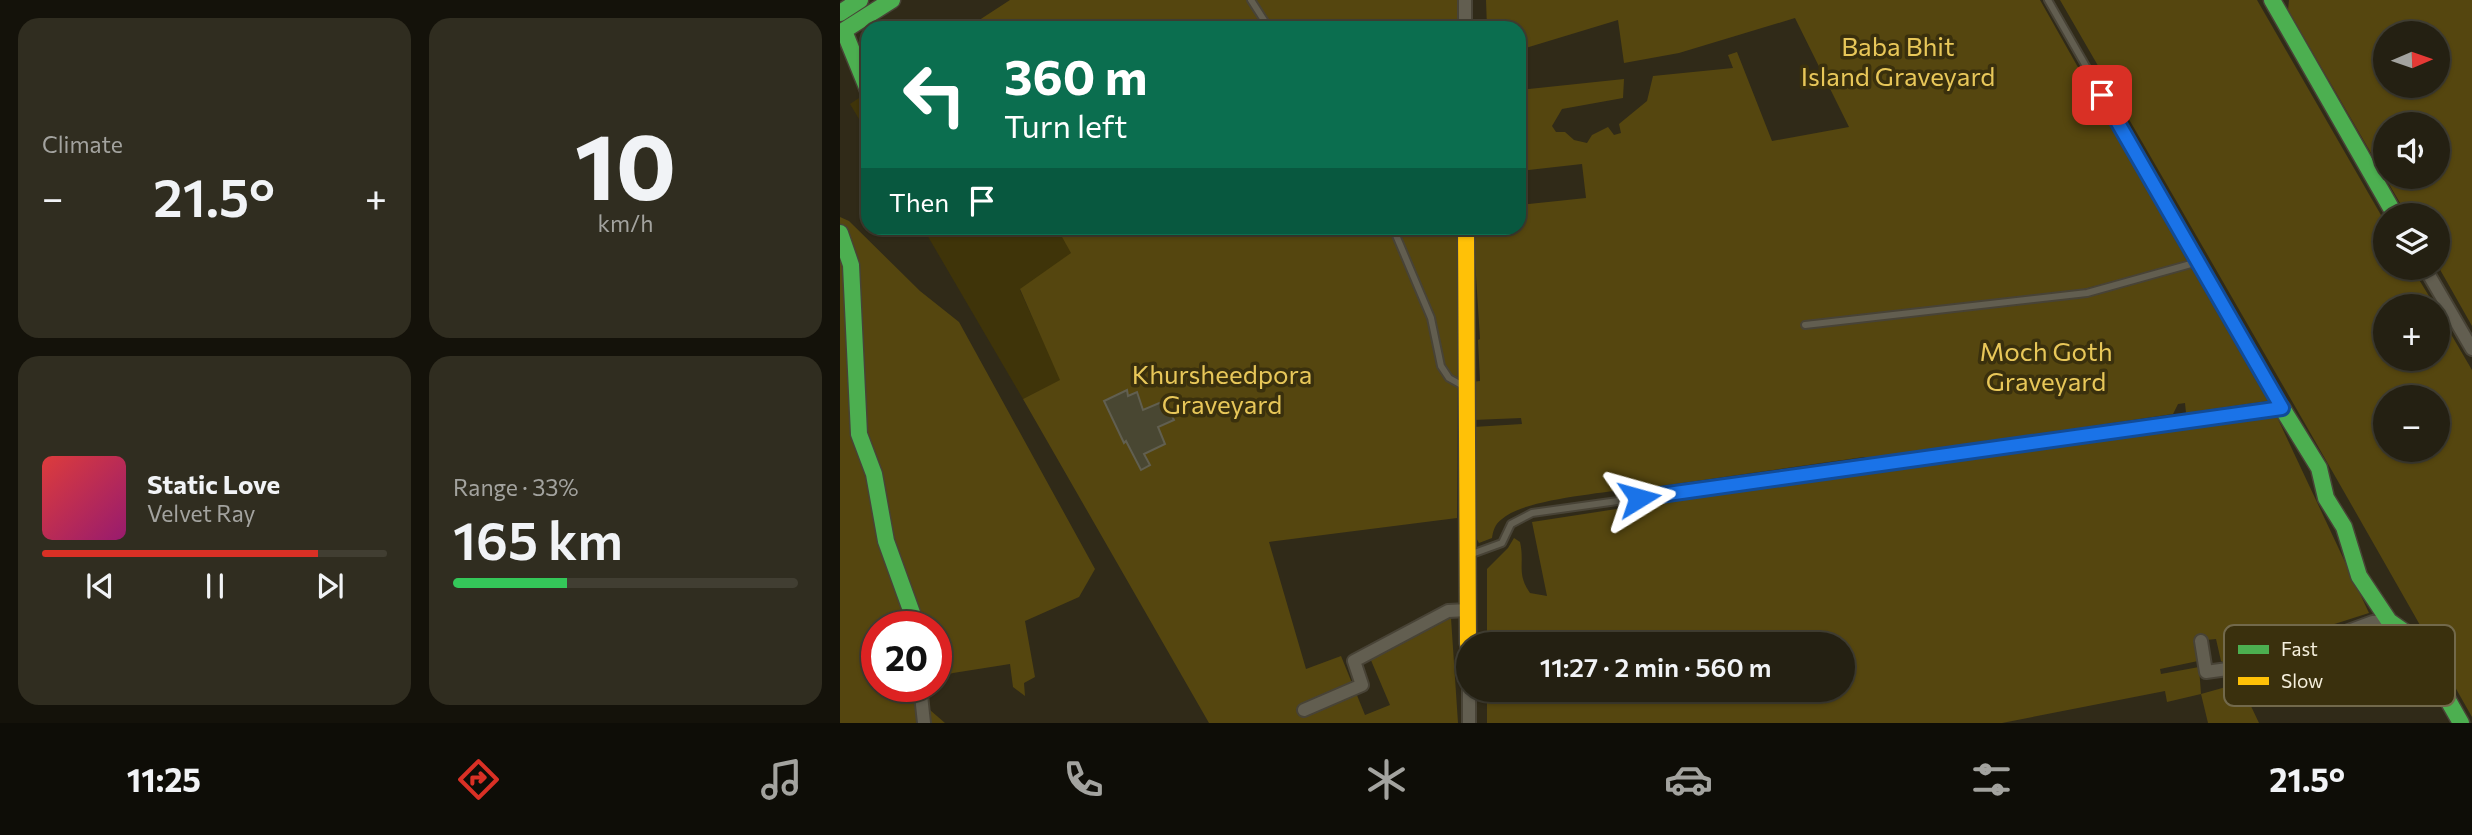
<!DOCTYPE html>
<html lang="en">
<head>
<meta charset="utf-8">
<style>
  :root { --surface:#242012; --page:#302d20; --text:#f1f3f6; --muted:#a3a39f; --line:#413e32; --accent:#d93025 }
  body { margin:0; font-family:Commissioner,sans-serif; background:var(--page); color:var(--text); height:100vh; display:flex; flex-direction:column; font-size:26px; white-space:nowrap }
  * { box-sizing:border-box; margin:0 }
  p { font-size:23px; color:var(--muted) }
  .icon { flex:none; width:38px; height:38px; fill:none; stroke:currentColor; stroke-width:2; stroke-linecap:round; stroke-linejoin:round }
  .map { position:relative; flex:1; overflow:hidden }
  .drawer { display:flex; flex-direction:column; gap:18px; padding:18px; background:#14120a; width:840px }
  .drawer>* { flex:none }
  .guide { position:absolute; left:21px; top:21px; width:665px; height:214px; border-radius:21px; box-shadow:0 2px 5px #0004,0 0 0 2px var(--line); background:#0b6e4f; color:#fff; overflow:hidden }
  .needle { width:46px; rotate:88deg }
  .controls { position:absolute; left:1533px; top:21px; display:grid; gap:14px }
  .controls a { display:grid; place-items:center; width:77px; height:77px; border-radius:50%; background:var(--surface); box-shadow:0 2px 5px #0004,0 0 0 2px var(--line); font-size:35px }
  .speed { position:absolute; left:21px; top:611px; display:flex; gap:14px; font-size:35px; font-weight:700; text-align:center }
  .speed>* { display:grid; place-content:center; width:91px; height:91px; border-radius:50%; background:var(--surface); box-shadow:0 2px 5px #0004,0 0 0 2px var(--line); line-height:1 }
  .speed .limit { border:10px solid #d22; background:#fff; color:#111 }
  .pin { position:absolute; display:grid; place-items:center; width:60px; height:60px; color:#fff; margin:-30px; border-radius:14px; box-shadow:0 4px 10px #0006 }
  .me { position:absolute; width:77px; margin:-38px; rotate:82deg; stroke-linejoin:round; filter:drop-shadow(0 0 5px #0008) }
  .turn { display:flex; align-items:center; gap:24px; height:147px; padding:0 28px; font-size:32px }
  .turn .icon { width:91px; height:91px; stroke-width:2.5 }
  .turn b { display:block; font-size:49px; line-height:60px }
  .then { display:flex; align-items:center; height:66px; padding:0 28px; background:#0003; gap:14px; font-size:26px }
  .big { font-size:52px; font-weight:600; line-height:1.1 }
  .drawer .widget { flex:1; display:flex; flex-direction:column; justify-content:center; gap:10px; min-width:0; padding:0 24px; border-radius:21px; background:var(--page) }
  .drawer .dial { align-items:center; gap:0 }
  .dial b { font-size:91px; line-height:1 }
  .song { display:flex; align-items:center; gap:21px }
  .cover { width:84px; height:84px; border-radius:10px; background:linear-gradient(135deg,hsl(0 70% 55%),hsl(320 70% 35%)) }
  .played { height:7px; border-radius:4px; background:linear-gradient(90deg,var(--accent) 80%,var(--line) 80%) }
  .keys { display:flex; justify-content:space-around; direction:ltr }
  .heat { display:flex; justify-content:space-between; align-items:center; font-size:38px; direction:ltr }
  .charge { height:10px; border-radius:5px; background:linear-gradient(90deg,#34c759 33%,var(--line) 0) }
  .drawer .tiles { flex:1; display:grid; gap:18px; grid-template-columns:repeat(2,1fr) }
  .trip { position:absolute; left:616px; top:632px; width:399px; height:70px; border-radius:35px; background:var(--surface); box-shadow:0 2px 5px #0004,0 0 0 2px var(--line); font-weight:600; line-height:70px; text-align:center }
  .tab-bar { display:flex; height:112px; justify-content:space-around; align-items:center; background:#0e0d07; color:var(--muted) }
  .tab-bar .icon { width:49px; height:49px }
  .tab-bar .active { color:var(--accent) }
  .tab-bar b { font-size:32px; color:var(--text) }
  main { display:flex; flex:1; min-height:0 }
  .map>svg:first-child { display:block }
  .built { fill:#3f3409 }
  .green { fill:#55460f; fill-rule:evenodd }
  .building { fill:#494732; stroke:#615f50; stroke-width:2 }
  .lines { fill:none; stroke-linecap:round; stroke-linejoin:round }
  .lane-casing { stroke:#484336; stroke-width:10 }
  .street-casing { stroke:#484336; stroke-width:16 }
  .fast-casing { stroke:#484336; stroke-width:19 }
  .slow-casing { stroke:#484336; stroke-width:19 }
  .lane { stroke:#625e50; stroke-width:6 }
  .street { stroke:#625e50; stroke-width:12 }
  .fast { stroke:#4caf50; stroke-width:16 }
  .slow { stroke:#ffc107; stroke-width:16 }
  .route-casing { stroke:#114b97; stroke-width:18 }
  .route { stroke:#1a73e8; stroke-width:12 }
  .labels { text-anchor:middle; dominant-baseline:central; stroke-width:7; stroke-linejoin:round; paint-order:stroke }
  .park-label { font-size:26px; fill:#e8c759; stroke:#3a300d }
  .key { fill:#3a300d; stroke:#72694b; stroke-width:2 }
  .key-label { font-size:19px; fill:#f5efdc }
</style>
</head>
<body>
<main>
<section class="drawer">
<div class="tiles">
<div class="widget"><p>Climate</p>
<div class="heat"><a>−</a><b class="big">21.5°</b><a>+</a></div>
</div>
<div class="widget dial"><b>10</b><p>km/h</p></div>
<div class="widget">
<div class="song"><i class="cover"></i><div><b>Static Love</b><p>Velvet Ray</p></div></div>
<div class="played"></div>
<div class="keys"><svg class="icon" aria-label="previous" viewBox="0 0 24 24"><path d="M18 5L8 12l10 7zM5 5v14"/></svg><svg class="icon" aria-label="pause" viewBox="0 0 24 24"><path d="M8 5v14M16 5v14"/></svg><svg class="icon" aria-label="next" viewBox="0 0 24 24"><path d="M6 5l10 7-10 7zM19 5v14"/></svg></div>
</div>
<div class="widget"><p>Range · 33%</p><b class="big">165 km</b><div class="charge"></div></div>
</div>
</section>
<div class="map">
<svg width="1632" height="723" viewBox="0 0 1632 723">
  <rect width="100%" height="100%" fill="#302a18"/>
  <!-- built -->
  <path class="built" d="M28 92V134L10 104Z
    M83 228H217L232 253 180 290 221 380 183 399Z"/>
  <!-- green -->
  <path class="green" d="M170 0H618V28H127Z
    M646 0H1200L1348 262 1244 289 965 321V328L1249 295 1351 267 1428 401 1346 413 1345 403 1338 404 1333 414 1031 459 1024 457 793 490 792 488C761 494 684 499 662 519 655 524 653 531 652 538L639 543 635 536 633 427 682 424 681 418 633 420 631 382 640 381 638 340 640 339 633 228H679V205L746 198 742 164 679 171V90L784 79 783 98 722 109 712 126 716 132H725L734 140 747 143 752 135 768 127 774 135 781 133 779 124 807 101 813 76 893 68 888 55 897 52 932 141 1009 127 955 18 839 53 784 63 778 20 679 50V28H647Z
    M1220 0H1417L1545 222V268H1572L1595 306H1545V359H1598V312L1632 370V717C1497 477 1358 239 1220 0ZM1598 397V450H1545V397Z
    M1449 0H1632V326L1598 266V215H1567L1448 10ZM1598 33V86H1545V33ZM1545 124H1598V177H1545Z
    M0 217 9 221 80 291 119 322 255 569 239 597 185 621 195 677 184 683 185 696 173 687 170 664 113 673 96 678V626H37V686H88L90 710 105 723H0Z
    M217 228H618L617 518 429 542 466 669 501 656 525 715 550 705 530 658 611 618 618 723H369L183 399 220 380 180 289 231 253Z
    M1437 417 1529 613 1416 649 1418 653 1414 659 1389 666 1381 661 1376 639 1366 640 1358 661 1320 669 1321 674 1359 667 1361 694 1400 683 1419 723H1368L1361 694 1327 702 1325 691 1162 723H647V690H1003V644H647V569L668 548 674 538 680 542C685 564 676 573 690 593L707 596 692 522 835 500Z"/>
  <!-- building -->
  <path class="building" d="M287 390 288 396 297 392 303 410 324 401 334 420 318 427 325 444 304 454 310 465 301 470 286 441 284 443 264 401Z"/>
  <g class="lines">
    <!-- lane casing -->
    <g class="lane-casing">
      <path id="lane" d="M411 0 429 28
        M553 228 591 318 601 366 609 378 625 387
        M965 325 1247 293 1358 262
        M629 555 662 543 671 524 692 513 1442 408 1208 0"/>
    </g>
    <!-- street casing -->
    <g class="street-casing">
      <path id="street" d="M625 0V28
        M1585 268 1632 349
        M1361 641 1366 672 1416 665 1533 622 1549 621
        M80 686 84 723
        M629 690V723
        M464 710 522 685 514 661 608 611 628 610"/>
    </g>
    <!-- fast casing -->
    <g class="fast-casing">
      <path id="fast" d="M1432 0 1555 215
        M0 13 20 0
        M4 31 28 90
        M0 33 52 0
        M0 233 11 265 19 434 34 474 46 541 72 613 74 626
        M1442 408 1479 468 1486 498 1504 527 1519 576 1549 621 1572 637 1621 723"/>
    </g>
    <!-- slow casing -->
    <g class="slow-casing">
      <path id="slow" d="M626 228 628 644"/>
    </g>
    <!-- lane -->
    <use href="#lane" class="lane"/>
    <!-- street -->
    <use href="#street" class="street"/>
    <!-- fast -->
    <use href="#fast" class="fast"/>
    <!-- slow -->
    <use href="#slow" class="slow"/>
  </g>
  <g class="lines">
    <!-- route casing -->
    <g class="route-casing">
      <path id="route" d="M799 498 1442 408 1262 95"/>
    </g>
    <!-- route -->
    <use href="#route" class="route"/>
  </g>
  <g class="labels">
    <!-- park labels -->
    <g class="park-label">
      <text x="1058" y="45">Baba Bhit<tspan x="1058" dy="30">Island Graveyard</tspan></text>
      <text x="1206" y="350">Moch Goth<tspan x="1206" dy="30">Graveyard</tspan></text>
      <text x="382" y="373">Khursheedpora<tspan x="382" dy="30">Graveyard</tspan></text>
    </g>
  </g>
  <!-- legend -->
  <rect x="1384" y="625" width="231" height="81" rx="10" class="key"/>
  <rect x="1398" y="645" width="31" height="9" fill="#4caf50"/>
  <rect x="1398" y="677" width="31" height="8" fill="#ffc107"/>
  <g class="key-label">
    <text x="1441" y="656">Fast</text>
    <text x="1441" y="688">Slow</text>
  </g>
</svg>
<div class="controls">
<a><svg class="needle" viewBox="-14 -14 28 28"><path d="M0-13l5 13h-10z" fill="#e53935"/><path d="M0 13l5-13h-10z" fill="#a3a39f"/></svg></a>
<a><svg class="icon" aria-label="sound" viewBox="0 0 24 24"><path d="M4 9h4l5-4v14l-5-4H4zM17 9q2 3 0 6"/></svg></a>
<a><svg class="icon" aria-label="layers" viewBox="0 0 24 24"><path d="M12 4l9 5-9 5-9-5zM3 14l9 5 9-5"/></svg></a>
<a>+</a>
<a>−</a>
</div>
<div class="speed"><div class="limit">20</div></div>
<div class="pin" style="left:1262px;top:95px;background:#d93025"><svg class="icon" aria-label="arrive" viewBox="0 0 24 24"><path d="M6 21V4h12l-3 4 3 4H6"/></svg></div>
<svg class="me" style="left:799px;top:498px" viewBox="-20 -20 40 40"><path d="M0-17L14 15 0 8-14 15z" fill="#1a73e8" stroke="#fff" stroke-width="4"/></svg>
<div class="trip">11:27 · 2 min · 560 m</div>
<div class="guide">
<div class="turn"><svg class="icon" aria-label="left" viewBox="0 0 24 24"><path d="M17 20v-9H6M10 6l-5 5 5 5"/></svg><div><b>360 m</b>Turn left</div></div>
<div class="then">Then<svg class="icon" aria-label="arrive" viewBox="0 0 24 24"><path d="M6 21V4h12l-3 4 3 4H6"/></svg></div>
</div>
</div>
</main>
<nav class="tab-bar">
<b>11:25</b>
<svg class="icon active" aria-label="directions" viewBox="0 0 24 24"><path d="M12 3l9 9-9 9-9-9zM9 14v-3h6M13 9l2 2-2 2"/></svg>
<svg class="icon" aria-label="music" viewBox="0 0 24 24"><path d="M9 18V5l10-2v13"/><circle cx="6" cy="18" r="3"/><circle cx="16" cy="16" r="3"/></svg>
<svg class="icon" aria-label="phone" viewBox="0 0 24 24"><path d="M5 4h4l2 5-3 2q2 4 5 5l2-3 5 2v4C11 20 4 13 5 4z"/></svg>
<svg class="icon" aria-label="climate" viewBox="0 0 24 24"><path d="M12 3v18M4 7l16 10M4 17L20 7"/></svg>
<svg class="icon" aria-label="car" viewBox="0 0 24 24"><path d="M5 17H2v-5l4-1 3-4h7l3 4 3 1v5h-3M9 17h6M6 11h13"/><circle cx="7" cy="17" r="2"/><circle cx="17" cy="17" r="2"/></svg>
<svg class="icon" aria-label="filters" viewBox="0 0 24 24"><path d="M4 7h16M4 17h16"/><circle cx="9" cy="7" r="2"/><circle cx="15" cy="17" r="2"/></svg>
<b>21.5°</b>
</nav>
</body>
</html>
